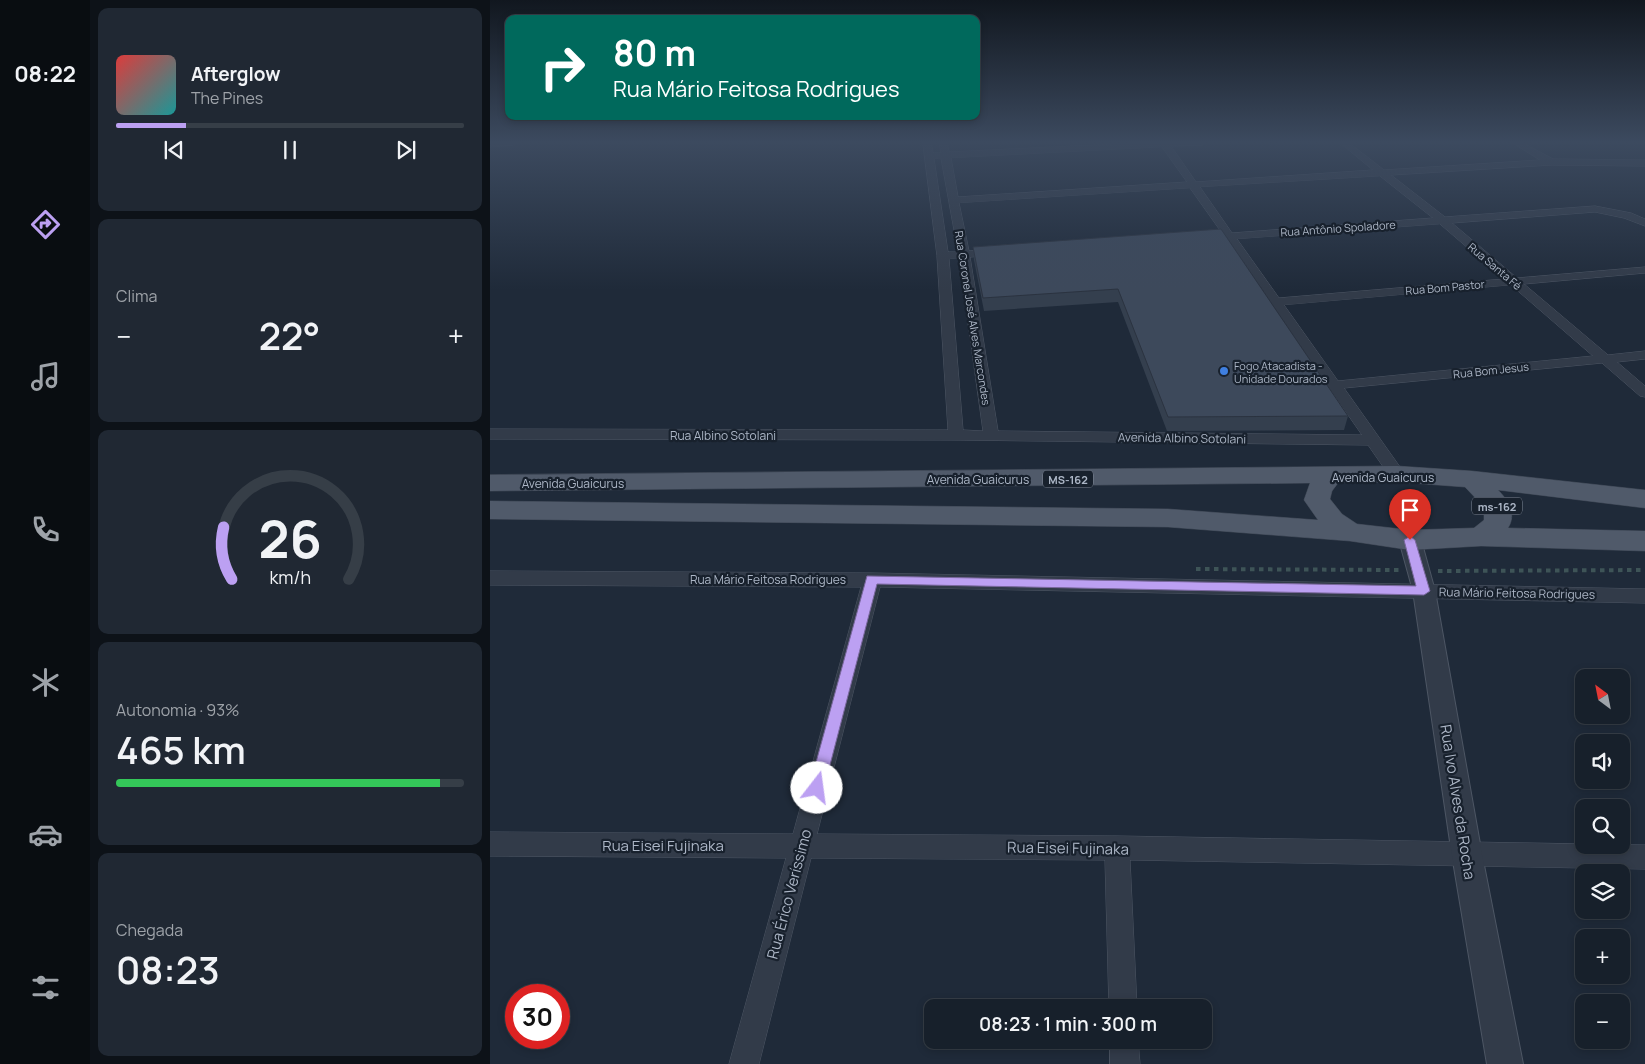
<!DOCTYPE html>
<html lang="pt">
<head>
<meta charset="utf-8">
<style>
  :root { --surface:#17202b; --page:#202833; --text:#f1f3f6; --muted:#9ea3a9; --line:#363e47; --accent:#bca0f2 }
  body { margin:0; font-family:Manrope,sans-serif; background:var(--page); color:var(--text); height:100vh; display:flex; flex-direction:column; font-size:19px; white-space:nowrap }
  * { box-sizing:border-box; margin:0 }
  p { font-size:16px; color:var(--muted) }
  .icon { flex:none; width:28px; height:28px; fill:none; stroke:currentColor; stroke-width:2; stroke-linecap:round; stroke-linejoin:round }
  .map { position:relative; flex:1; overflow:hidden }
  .side { display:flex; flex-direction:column; gap:8px; padding:8px; background:#0d1218; width:400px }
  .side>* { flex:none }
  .guide { position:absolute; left:15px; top:15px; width:475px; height:105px; border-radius:10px; box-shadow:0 2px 8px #0003,0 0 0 1px var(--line); background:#00695c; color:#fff; overflow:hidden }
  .needle { width:32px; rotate:328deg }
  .buttons { position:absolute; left:1085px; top:669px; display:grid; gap:10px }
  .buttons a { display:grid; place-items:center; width:55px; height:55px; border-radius:10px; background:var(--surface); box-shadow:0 2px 8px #0003,0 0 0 1px var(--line); font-size:25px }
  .speed { position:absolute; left:15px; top:984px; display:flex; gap:10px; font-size:25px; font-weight:700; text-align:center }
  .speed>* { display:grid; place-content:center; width:65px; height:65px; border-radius:50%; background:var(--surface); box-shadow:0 2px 8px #0003,0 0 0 1px var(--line); line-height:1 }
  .speed .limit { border:8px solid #d22; background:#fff; color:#111 }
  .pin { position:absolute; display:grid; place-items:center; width:42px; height:42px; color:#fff; margin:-51px -21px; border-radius:50% 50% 50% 0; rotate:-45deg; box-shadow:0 0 5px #0007 }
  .pin .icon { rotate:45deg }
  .me { position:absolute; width:55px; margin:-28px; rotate:15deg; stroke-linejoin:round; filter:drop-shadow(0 0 4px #0008) }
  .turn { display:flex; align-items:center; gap:18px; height:105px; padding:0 25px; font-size:22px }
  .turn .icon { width:65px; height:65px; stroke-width:2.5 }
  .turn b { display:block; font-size:35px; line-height:42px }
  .big { font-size:38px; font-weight:600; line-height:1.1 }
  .side .card { flex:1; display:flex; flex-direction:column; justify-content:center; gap:8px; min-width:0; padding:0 18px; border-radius:10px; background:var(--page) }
  .side .dial { align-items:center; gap:0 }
  .dial svg { height:130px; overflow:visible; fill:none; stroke:var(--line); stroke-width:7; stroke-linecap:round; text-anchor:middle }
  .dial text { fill:var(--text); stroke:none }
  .song { display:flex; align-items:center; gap:15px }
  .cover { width:60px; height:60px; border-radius:8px; background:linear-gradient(135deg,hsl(0 70% 55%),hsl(180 70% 35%)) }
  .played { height:5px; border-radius:2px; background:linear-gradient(90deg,var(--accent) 20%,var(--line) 20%) }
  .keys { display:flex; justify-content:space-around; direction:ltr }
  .heat { display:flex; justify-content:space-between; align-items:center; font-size:28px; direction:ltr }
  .charge { height:8px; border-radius:4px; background:linear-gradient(90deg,#34c759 93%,var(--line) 0) }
  .trip { position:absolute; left:434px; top:999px; width:288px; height:50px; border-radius:10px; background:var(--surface); box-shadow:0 2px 8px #0003,0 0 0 1px var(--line); font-weight:600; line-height:50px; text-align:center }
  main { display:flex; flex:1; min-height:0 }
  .dock { display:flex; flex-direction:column; width:90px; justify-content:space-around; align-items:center; background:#090d11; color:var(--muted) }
  .dock .icon { width:35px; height:35px }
  .dock .active { color:var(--accent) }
  .dock b { font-size:22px; color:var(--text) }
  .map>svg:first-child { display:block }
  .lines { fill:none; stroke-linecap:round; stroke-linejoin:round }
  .minor-casing { stroke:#4d5664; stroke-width:1 }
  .tertiary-casing { stroke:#4d5664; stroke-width:2 }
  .primary-casing { stroke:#3c4553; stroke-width:1 }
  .path { stroke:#3e5457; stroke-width:4; stroke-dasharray:4.5 4.5; stroke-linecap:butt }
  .minor { fill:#323b49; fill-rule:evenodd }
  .tertiary { fill:#323b49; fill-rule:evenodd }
  .primary { fill:#505a6a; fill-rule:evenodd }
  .wall { fill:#343f4e }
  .building { fill:#3d495b; stroke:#2b3340 }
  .route { fill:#bca0f2; stroke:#7a689d }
  .shop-dot { fill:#3f7fe0; stroke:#18212d; stroke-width:2 }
  .labels { text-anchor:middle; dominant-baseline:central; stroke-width:4.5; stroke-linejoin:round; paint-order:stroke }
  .far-street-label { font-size:11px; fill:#acb6c6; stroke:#18212d }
  .far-poi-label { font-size:11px; fill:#acb6c6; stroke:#18212d; text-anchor:start }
  .shield { fill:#18212d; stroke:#808998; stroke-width:1 }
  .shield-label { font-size:11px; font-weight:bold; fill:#acb6c6 }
  .street-label { font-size:12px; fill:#acb6c6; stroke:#18212d }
  .near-street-label { font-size:15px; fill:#acb6c6; stroke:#18212d }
</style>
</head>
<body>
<main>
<nav class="dock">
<b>08:22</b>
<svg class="icon active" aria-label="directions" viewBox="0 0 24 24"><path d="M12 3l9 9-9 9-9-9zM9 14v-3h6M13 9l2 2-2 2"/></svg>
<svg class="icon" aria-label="music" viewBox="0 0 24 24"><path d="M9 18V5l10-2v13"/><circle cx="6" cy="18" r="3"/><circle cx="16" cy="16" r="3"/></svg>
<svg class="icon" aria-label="phone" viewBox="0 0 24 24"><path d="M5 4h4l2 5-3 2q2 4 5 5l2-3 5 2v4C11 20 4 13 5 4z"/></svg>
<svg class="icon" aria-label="climate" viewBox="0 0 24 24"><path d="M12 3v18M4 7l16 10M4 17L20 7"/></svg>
<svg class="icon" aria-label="car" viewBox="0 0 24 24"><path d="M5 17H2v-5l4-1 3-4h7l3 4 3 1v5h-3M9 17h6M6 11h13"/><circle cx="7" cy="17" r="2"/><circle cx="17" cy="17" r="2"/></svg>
<svg class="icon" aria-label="filters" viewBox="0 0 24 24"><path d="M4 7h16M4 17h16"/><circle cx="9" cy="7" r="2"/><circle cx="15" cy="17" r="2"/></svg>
</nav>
<section class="side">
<div class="card">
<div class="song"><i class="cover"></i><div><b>Afterglow</b><p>The Pines</p></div></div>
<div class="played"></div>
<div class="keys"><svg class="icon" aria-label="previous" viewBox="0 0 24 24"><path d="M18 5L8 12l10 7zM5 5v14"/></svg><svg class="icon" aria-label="pause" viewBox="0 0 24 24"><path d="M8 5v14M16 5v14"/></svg><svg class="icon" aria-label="next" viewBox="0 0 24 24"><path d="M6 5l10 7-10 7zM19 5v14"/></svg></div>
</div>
<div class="card"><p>Clima</p>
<div class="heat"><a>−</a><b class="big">22°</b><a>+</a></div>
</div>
<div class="card dial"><svg viewBox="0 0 100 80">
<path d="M14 69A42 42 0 1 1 86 69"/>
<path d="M14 69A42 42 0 0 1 9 37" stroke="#bca0f2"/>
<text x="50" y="56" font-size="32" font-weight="700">26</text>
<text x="50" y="72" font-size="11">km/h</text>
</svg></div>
<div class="card"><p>Autonomia · 93%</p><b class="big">465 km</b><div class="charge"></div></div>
<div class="card"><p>Chegada</p><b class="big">08:23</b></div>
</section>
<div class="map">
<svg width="1155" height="1064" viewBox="0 0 1155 1064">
  <rect width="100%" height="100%" fill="#1f2a39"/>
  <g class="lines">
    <!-- minor casing -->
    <g class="minor-casing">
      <path id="minor" d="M0 142H27L23 145 0 147Z
        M433 142H441L443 153H451L449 142H457L459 152 669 142H716L712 145 681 146 706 182 883 170 849 142H858L894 170 1050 160 1021 142H1031L1063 159 1155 160V166L1061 165 901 175 955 217 1105 206 1141 213 1155 219V226L1134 218 1105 212 962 223 1027 278 1155 267V273L1034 284 1118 355 1155 351V359L1127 362 1155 386V397L1150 396 1112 363 854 388 915 474 913 478H901L878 445 466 440 0 439V429L458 430 447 256ZM672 147 697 182 468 197 461 158ZM451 158 468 252H458L444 159ZM890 176 943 218 742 233 710 187ZM700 188 732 233 709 236V240H736L872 435 508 431 480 257 508 255 514 252 508 249 479 251 469 203ZM950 224 1014 279 789 298 747 239ZM469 258 493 431 473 430 459 259ZM1021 285 1103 356 848 381 794 305Z
        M0 571 382 573 1155 589V603L390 587 327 834 627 836 1155 845V869L640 860 647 1008H619L615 860 321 858 269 1064H239L296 858 0 856V832L303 834 371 587 0 585Z
        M620 1040H648L650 1064H620Z"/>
    </g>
    <!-- tertiary casing -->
    <g class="tertiary-casing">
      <path id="tertiary" d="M920 533 928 535 931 540 945 591 992 855 1033 1064H997L962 855 923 591 909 540 912 535Z"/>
    </g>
    <!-- primary casing -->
    <g class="primary-casing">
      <path id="primary" d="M907 466 982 471 1155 490V508L1008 490C1018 500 1027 514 1018 528L1155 531V551L991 546 920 550 860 541 678 527 0 519V501L678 509 828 520 814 500 820 483 0 491V475ZM907 482 975 487 994 507V520L984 528 920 530 867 524 852 514 840 499 842 491 848 483Z"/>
    </g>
    <!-- path -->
    <path class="path" d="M706 569 909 570
      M948 571 1155 570"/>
    <!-- minor -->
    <use href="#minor" class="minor"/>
    <!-- tertiary -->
    <use href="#tertiary" class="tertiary"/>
    <!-- primary -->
    <use href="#primary" class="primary"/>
  </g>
  <!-- wall -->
  <path class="wall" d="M731 229 858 416 854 430 677 431 628 302 494 311 484 260 483 247Z"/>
  <!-- building -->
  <path class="building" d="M731 229 858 416 678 417 628 289 493 298 483 247Z"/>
  <!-- sky -->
  <linearGradient id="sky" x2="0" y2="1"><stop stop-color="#11171f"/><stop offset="0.49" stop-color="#3c4a5f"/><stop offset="1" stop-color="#3c4a5f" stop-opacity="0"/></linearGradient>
  <rect width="1155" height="290" fill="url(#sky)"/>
  <!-- route -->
  <path class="route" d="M920 536 925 540 940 591 934 595 387 584 334 788 332 793 327 795 321 793 319 788 377 576 926 586 914 540Z"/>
  <!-- markers -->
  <circle class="shop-dot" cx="734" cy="371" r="5"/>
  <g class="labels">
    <!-- far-street labels -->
    <g class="far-street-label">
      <text transform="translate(848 228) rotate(-4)">Rua Antônio Spoladore</text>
      <text transform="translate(1005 266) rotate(40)">Rua Santa Fé</text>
      <text transform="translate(955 287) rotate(-5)">Rua Bom Pastor</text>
      <text transform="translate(483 318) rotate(81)">Rua Coronel José Alves Marcondes</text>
      <text transform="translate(1001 370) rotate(-6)">Rua Bom Jesus</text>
    </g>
    <!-- far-poi labels -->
    <g class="far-poi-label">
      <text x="744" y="365">Fogo Atacadista -<tspan x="744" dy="13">Unidade Dourados</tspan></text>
    </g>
    <!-- shield labels -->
    <g class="shield">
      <rect x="553" y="470.5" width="50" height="17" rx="4"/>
      <rect x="982" y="497.5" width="50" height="17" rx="4"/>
    </g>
    <g class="shield-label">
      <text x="578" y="479">MS-162</text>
      <text x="1007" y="506">ms-162</text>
    </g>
    <!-- street labels -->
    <g class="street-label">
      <text x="233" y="435">Rua Albino Sotolani</text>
      <text transform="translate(692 438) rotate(1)">Avenida Albino Sotolani</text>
      <text x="893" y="477">Avenida Guaicurus</text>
      <text x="488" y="479">Avenida Guaicurus</text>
      <text x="83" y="483">Avenida Guaicurus</text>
      <text x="278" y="579">Rua Mário Feitosa Rodrigues</text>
      <text transform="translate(1027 593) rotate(1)">Rua Mário Feitosa Rodrigues</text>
    </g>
    <!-- near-street labels -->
    <g class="near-street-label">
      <text transform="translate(968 802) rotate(81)">Rua Ivo Alves da Rocha</text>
      <text x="173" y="845">Rua Eisei Fujinaka</text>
      <text transform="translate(578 848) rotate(1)">Rua Eisei Fujinaka</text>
      <text transform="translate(299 894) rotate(-75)">Rua Érico Veríssimo</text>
    </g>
  </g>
</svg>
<div class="buttons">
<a><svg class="needle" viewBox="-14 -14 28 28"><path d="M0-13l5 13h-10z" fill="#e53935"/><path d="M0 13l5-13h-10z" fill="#9ea3a9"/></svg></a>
<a><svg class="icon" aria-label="sound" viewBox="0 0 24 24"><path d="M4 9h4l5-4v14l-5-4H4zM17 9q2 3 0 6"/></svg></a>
<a><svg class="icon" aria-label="search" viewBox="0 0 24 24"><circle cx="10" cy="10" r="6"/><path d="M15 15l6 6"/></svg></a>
<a><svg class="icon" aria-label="layers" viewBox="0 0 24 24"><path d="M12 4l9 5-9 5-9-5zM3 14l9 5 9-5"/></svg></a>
<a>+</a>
<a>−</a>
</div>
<div class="speed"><div class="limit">30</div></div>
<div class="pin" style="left:920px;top:540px;background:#d93025"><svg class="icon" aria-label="arrive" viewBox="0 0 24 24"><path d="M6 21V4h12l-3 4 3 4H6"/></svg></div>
<svg class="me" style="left:327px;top:788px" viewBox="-20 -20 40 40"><circle r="19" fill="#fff"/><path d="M0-13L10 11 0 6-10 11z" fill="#bca0f2"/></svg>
<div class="trip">08:23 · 1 min · 300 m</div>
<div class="guide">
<div class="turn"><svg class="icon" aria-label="right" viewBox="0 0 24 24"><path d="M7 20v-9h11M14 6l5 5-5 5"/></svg><div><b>80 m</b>Rua Mário Feitosa Rodrigues</div></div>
</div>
</div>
</main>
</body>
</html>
